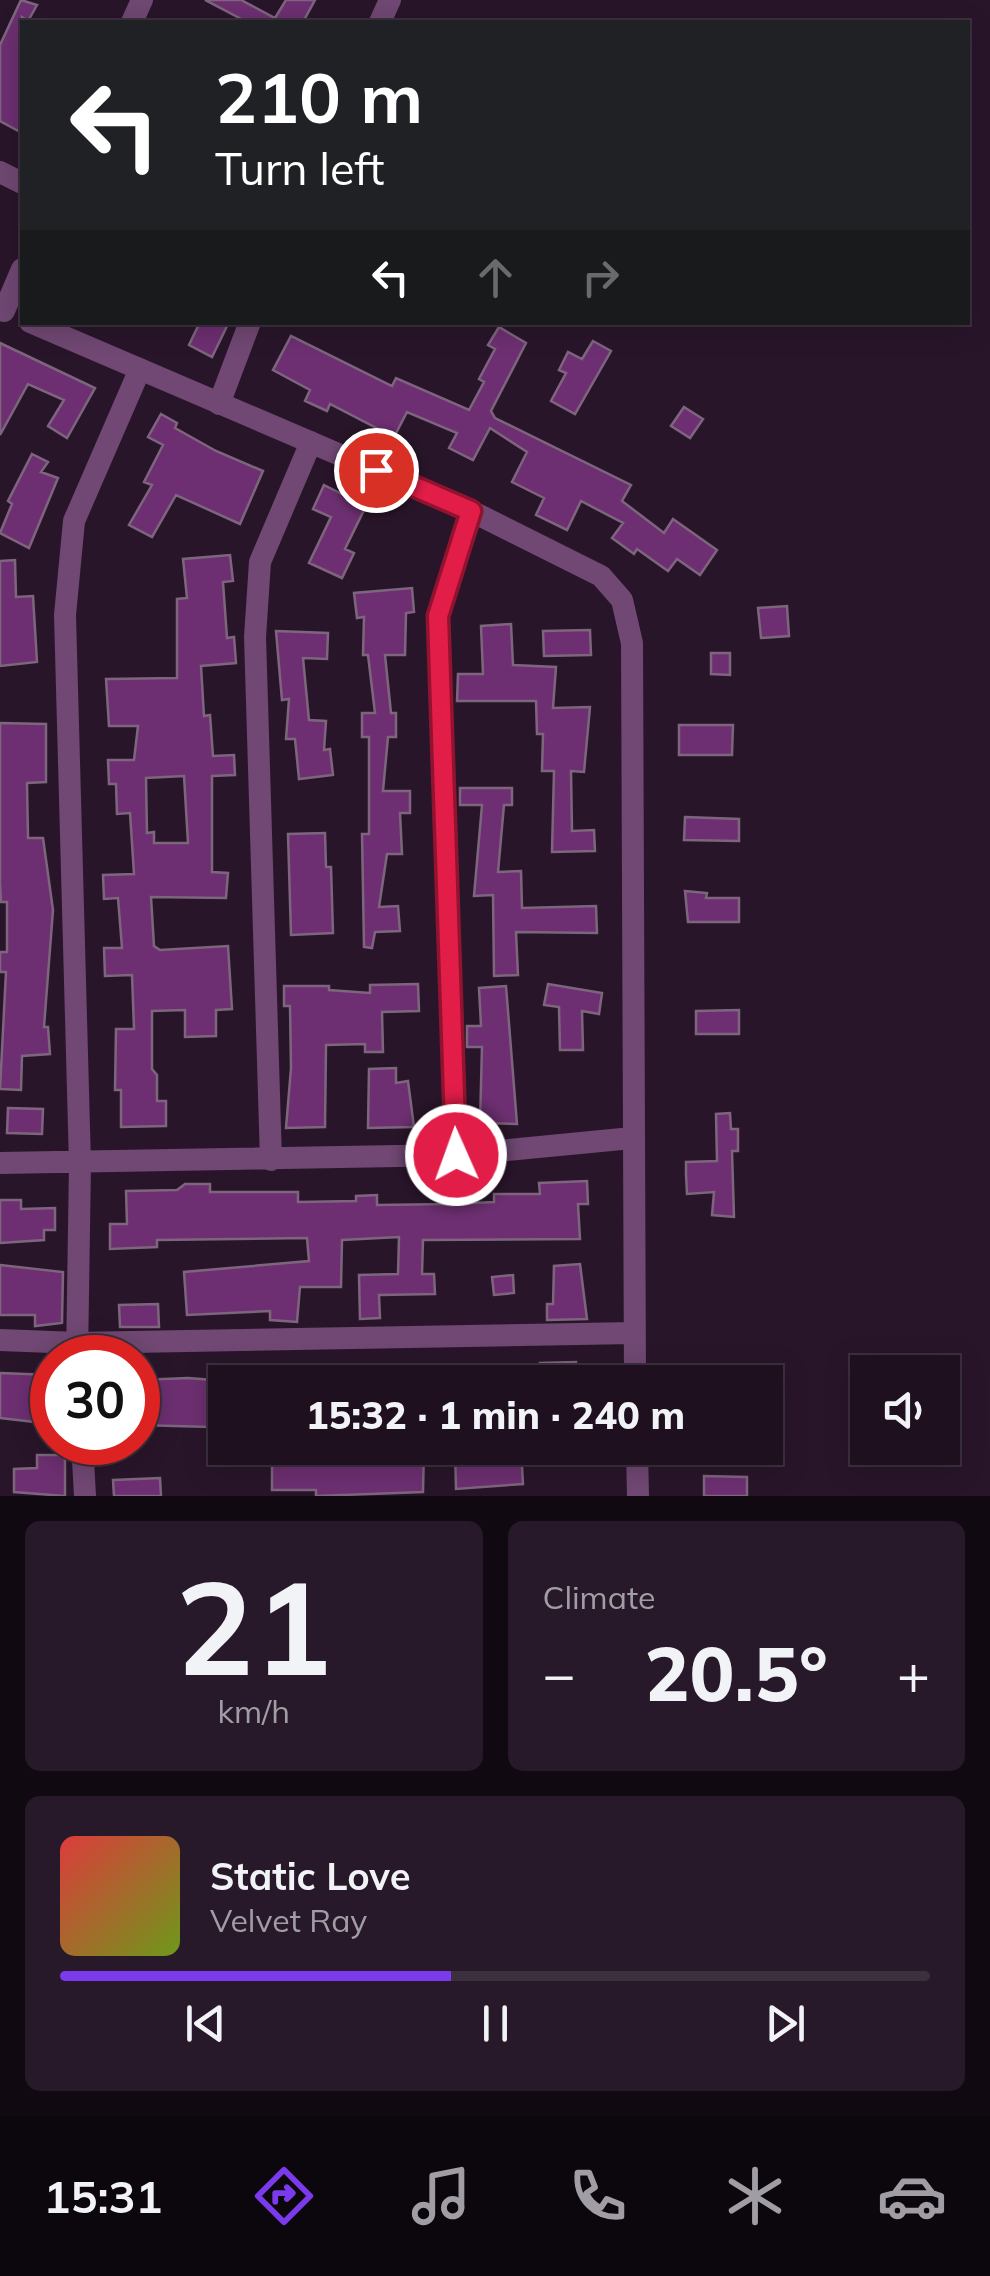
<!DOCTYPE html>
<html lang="en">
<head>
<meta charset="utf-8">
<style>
  :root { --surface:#1f1020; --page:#271929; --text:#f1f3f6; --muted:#a19da5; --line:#3c303e; --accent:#7c3aed }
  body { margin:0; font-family:Mulish,sans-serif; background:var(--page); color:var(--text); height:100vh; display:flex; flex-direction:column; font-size:38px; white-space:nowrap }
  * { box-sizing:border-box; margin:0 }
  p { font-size:32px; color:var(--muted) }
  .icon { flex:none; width:55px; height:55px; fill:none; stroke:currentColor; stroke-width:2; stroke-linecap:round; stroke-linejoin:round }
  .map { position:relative; height:1496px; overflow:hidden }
  .sheet { display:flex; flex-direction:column; gap:25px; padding:25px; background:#110912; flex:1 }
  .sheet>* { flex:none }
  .top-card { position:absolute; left:20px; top:20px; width:950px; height:305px; border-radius:0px; box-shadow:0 5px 25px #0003,0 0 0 2px var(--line); background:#202124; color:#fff; overflow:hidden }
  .fabs { position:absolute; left:850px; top:1355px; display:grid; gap:20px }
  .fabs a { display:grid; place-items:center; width:110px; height:110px; border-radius:0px; background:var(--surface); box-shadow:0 5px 25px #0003,0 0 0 2px var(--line); font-size:50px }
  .speed { position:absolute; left:30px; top:1335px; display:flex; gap:20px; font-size:50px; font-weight:700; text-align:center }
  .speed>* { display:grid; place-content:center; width:130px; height:130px; border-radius:50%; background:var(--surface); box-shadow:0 5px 25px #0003,0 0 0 2px var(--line); line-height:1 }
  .speed .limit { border:15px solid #d22; background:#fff; color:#111 }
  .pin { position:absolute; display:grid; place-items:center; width:85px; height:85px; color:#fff; margin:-42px; border:5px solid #fff; border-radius:50%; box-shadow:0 2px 10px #0007 }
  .me { position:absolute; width:110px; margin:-55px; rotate:358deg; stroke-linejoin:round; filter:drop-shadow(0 0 8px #0008) }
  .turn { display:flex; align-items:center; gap:35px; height:210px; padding:0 30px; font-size:45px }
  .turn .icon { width:130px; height:130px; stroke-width:2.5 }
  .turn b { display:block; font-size:70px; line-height:85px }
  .lanes { display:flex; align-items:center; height:95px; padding:0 30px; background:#0003; justify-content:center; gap:50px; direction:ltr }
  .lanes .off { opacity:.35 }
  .big { font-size:75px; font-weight:800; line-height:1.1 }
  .sheet .widget { flex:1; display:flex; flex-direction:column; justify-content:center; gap:15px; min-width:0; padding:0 35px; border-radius:15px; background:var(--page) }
  .sheet .dial { align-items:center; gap:0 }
  .dial b { font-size:130px; line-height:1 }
  .song { display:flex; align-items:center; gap:30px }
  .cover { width:120px; height:120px; border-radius:15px; background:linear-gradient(135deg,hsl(0 70% 55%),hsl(80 70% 35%)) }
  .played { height:10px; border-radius:5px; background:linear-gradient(90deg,var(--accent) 45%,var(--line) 45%) }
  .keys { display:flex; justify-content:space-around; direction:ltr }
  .heat { display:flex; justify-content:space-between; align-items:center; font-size:55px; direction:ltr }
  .sheet .tiles { flex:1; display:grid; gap:25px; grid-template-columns:1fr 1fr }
  .widget:last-child { grid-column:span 2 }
  .trip { position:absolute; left:208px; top:1365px; width:575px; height:100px; border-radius:0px; background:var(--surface); box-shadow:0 5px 25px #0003,0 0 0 2px var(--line); font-weight:800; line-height:100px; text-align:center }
  .menu { display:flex; height:160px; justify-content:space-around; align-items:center; background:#0c060d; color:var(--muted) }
  .menu .icon { width:70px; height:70px }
  .menu .current { color:var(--accent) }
  .menu b { font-size:45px; color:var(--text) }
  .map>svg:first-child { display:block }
  .building { fill:#6d2f71; stroke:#7d657e; stroke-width:2.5; fill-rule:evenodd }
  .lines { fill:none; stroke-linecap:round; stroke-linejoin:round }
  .minor { stroke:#704873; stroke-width:22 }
  .route-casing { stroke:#92132f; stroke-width:25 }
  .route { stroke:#e11d48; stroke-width:18 }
</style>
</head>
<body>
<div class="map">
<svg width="990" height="1496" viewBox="0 0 990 1496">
  <rect width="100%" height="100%" fill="#29152a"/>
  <!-- building -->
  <path class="building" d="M21 0 37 5 28 21 22 17V133L0 121V45Z
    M205 0H241L275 18 286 0H315L303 22H247Z
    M200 322H229L212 357 189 345Z
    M499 327 526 343 491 411 495 418 631 485 622 501 664 533 673 519 717 550 700 575 677 559 668 571 637 549 634 554 612 538 623 523 581 501 567 530 536 515 544 498 512 482 527 452 490 428 473 460 449 448 457 433 407 412 394 437 330 404 327 411 305 401 310 390 273 370 291 336 392 386 396 378 469 410 484 382 479 379 495 349 488 345Z
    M593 341 611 351 575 414 551 401 566 373 559 370 568 352 582 359Z
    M0 343 95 388 67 438 48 426 64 400 28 384 0 435Z
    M684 407 703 419 690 438 671 426Z
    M161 414 177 423 175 428 216 451 263 471 240 524 176 495 152 537 129 525 152 485 144 482 163 445 148 437Z
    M32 454 48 462 41 472 58 478 29 548 0 533 12 504 8 501Z
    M324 485 366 506 345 549 354 553 342 578 309 563 331 517 313 509Z
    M230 555 233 581 223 582 227 638 234 637 236 663 201 666 204 716 210 715 213 756 234 755 235 775 212 776V872L228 873 226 898 151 897 154 946 160 950 228 946 232 1009 216 1010V1036L185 1037V1010L152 1011V1069L157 1075V1101H166V1126L121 1127V1090H115L116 1029H134L132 975 105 976 104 948H122L118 898 104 899 103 875 134 874 130 813 117 814 116 784H109L108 760H134L138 726H109L106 679 177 678V599L187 598 183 559ZM184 776 188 843H154V832L147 833 146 778Z
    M15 560 16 597 33 596 37 662 0 666V561Z
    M412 588 414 612 406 613 405 655H385L391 713H396V737H388L383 791H410V813H400L402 854H387L379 907 398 906 400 931 375 932 372 948 364 947 362 834H369V737H362V713H375L368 655H363L364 617 357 618 354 593Z
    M787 606 789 636 761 638 758 608Z
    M511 624 513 665 556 667 553 708 590 707 584 772 571 771 572 831 594 830 595 851 552 852 554 771H542L543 734H537L536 701H457L458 674H483L481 626Z
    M590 630 591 655 544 656 543 631Z
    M276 631 328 633 327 659 303 658 309 720 326 721 324 750 330 749 333 775 299 779 295 739H286L289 699 282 700Z
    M711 653H730V675L711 674Z
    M0 723 46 724V782L27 783 28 838H43L53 910 44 1027H48L50 1054 22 1056 21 1090 0 1089 6 972H0V952H7V902H1L0 883Z
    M679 725H733L732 755H679Z
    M460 788H512V805H504L498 872 521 871 522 908 596 906 597 933 516 932 518 975 494 976 493 895 474 896 482 805H460Z
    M685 817 739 819V841L684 840Z
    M325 833 326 867H331L333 933 291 935 288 834Z
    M685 891 707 893 706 898H739V922H688Z
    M418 984 419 1011 382 1012 383 1052H365V1044L326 1045 325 1127 286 1128 291 1068 290 1006H284V986H329V990L370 993V985Z
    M548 984 602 993 599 1014 582 1011 583 1050H560L559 1007 544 1005Z
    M506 986 517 1124 480 1123 482 1047H467V1026H481L479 988Z
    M739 1010V1034H696V1011Z
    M396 1068V1083L408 1081 414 1127 368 1128 369 1069Z
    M8 1108 43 1109 42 1134 7 1133Z
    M730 1113 731 1129H738V1151H732L734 1217 712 1215 714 1192 687 1194 686 1174V1162L717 1161 716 1114Z
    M587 1181 588 1204H578L580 1239 423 1240 422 1274H434L435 1294 379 1295 380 1318 360 1319 359 1275 398 1274 399 1237 342 1240 341 1287H300L297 1322 270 1320V1311L187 1315 184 1272 309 1261 307 1238 157 1240V1247L110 1249V1224H127L126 1191 177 1190 185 1184H210V1192H298V1202L356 1201V1196L377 1195V1205L450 1204 494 1202V1194H540L539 1183Z
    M0 1200H21V1209L55 1208V1230H44V1240L0 1243Z
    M580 1264 587 1319 547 1320V1304H553L554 1266Z
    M0 1265 63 1272 62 1323 35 1326V1315H0Z
    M513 1275 514 1293 494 1295 492 1277Z
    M158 1304 159 1327H120L119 1305Z
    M576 1362V1382H540V1363Z
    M0 1373 52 1375V1424L0 1418Z
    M188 1378 213 1380 210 1427 138 1425 140 1380Z
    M272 1448H424L423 1492 316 1496V1490H272Z
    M455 1448H521L523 1484 456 1489Z
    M526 1448H584L583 1464 526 1462Z
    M37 1455H65V1496L14 1492V1469L37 1468Z
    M704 1476 747 1477V1496H704Z
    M160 1478 161 1496H114L113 1480Z"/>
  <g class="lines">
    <!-- minor -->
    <path class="minor" d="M132 22 142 0
      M380 22 390 0
      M0 172 22 183
      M4 311 22 269
      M30 322 471 511 601 576 622 600 632 643 635 1382
      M219 404 250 322
      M456 1155 438 615 471 511
      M271 1160 255 637 260 562 311 442
      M0 1163 456 1155 632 1138
      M0 1340 77 1343 634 1333
      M77 1358 80 1164 65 615 74 521 140 369
      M82 1442 85 1496
      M637 1448 638 1496"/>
  </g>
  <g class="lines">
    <!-- route casing -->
    <g class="route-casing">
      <path id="route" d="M376 470 471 511 438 616 456 1155"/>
    </g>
    <!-- route -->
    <use href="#route" class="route"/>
  </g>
</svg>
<div class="fabs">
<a><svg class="icon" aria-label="sound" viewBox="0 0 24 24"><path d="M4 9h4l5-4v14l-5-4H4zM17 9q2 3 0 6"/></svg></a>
</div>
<div class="speed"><div class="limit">30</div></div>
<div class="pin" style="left:376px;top:470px;background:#d93025"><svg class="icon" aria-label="arrive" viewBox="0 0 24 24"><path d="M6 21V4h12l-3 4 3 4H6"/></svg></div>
<svg class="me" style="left:456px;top:1155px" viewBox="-20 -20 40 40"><circle r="17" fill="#e11d48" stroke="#fff" stroke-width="3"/><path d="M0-11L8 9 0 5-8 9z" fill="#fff"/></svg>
<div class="trip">15:32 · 1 min · 240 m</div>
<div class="top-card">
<div class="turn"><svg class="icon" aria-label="left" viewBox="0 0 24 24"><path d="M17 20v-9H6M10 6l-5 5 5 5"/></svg><div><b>210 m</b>Turn left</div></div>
<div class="lanes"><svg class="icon" aria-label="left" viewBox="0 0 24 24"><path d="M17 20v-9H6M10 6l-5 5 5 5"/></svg><svg class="icon off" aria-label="ahead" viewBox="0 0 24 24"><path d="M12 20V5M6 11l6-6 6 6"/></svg><svg class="icon off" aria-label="right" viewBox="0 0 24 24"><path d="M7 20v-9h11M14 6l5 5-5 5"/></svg></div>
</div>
</div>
<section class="sheet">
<div class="tiles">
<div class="widget dial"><b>21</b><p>km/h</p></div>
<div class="widget"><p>Climate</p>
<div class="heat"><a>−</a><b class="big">20.5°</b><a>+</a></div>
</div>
<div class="widget">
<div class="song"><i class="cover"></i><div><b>Static Love</b><p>Velvet Ray</p></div></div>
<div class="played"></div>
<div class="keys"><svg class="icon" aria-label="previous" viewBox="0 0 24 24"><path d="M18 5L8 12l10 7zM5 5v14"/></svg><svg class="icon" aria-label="pause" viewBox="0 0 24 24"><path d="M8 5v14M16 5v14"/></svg><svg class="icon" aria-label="next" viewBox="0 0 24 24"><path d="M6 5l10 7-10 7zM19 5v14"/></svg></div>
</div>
</div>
</section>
<nav class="menu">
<b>15:31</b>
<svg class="icon current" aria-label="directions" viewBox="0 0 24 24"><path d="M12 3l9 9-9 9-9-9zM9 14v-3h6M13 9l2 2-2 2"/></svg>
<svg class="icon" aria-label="music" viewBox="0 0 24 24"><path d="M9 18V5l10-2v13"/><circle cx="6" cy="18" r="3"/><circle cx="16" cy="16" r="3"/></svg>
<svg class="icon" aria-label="phone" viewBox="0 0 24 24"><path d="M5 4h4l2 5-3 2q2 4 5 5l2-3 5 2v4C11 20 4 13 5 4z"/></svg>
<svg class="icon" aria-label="climate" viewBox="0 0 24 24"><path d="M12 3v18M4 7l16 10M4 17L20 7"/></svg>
<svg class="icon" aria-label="car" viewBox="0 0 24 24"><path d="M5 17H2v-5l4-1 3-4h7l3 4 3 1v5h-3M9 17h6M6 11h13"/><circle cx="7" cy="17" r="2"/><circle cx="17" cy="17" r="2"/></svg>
</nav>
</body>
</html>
